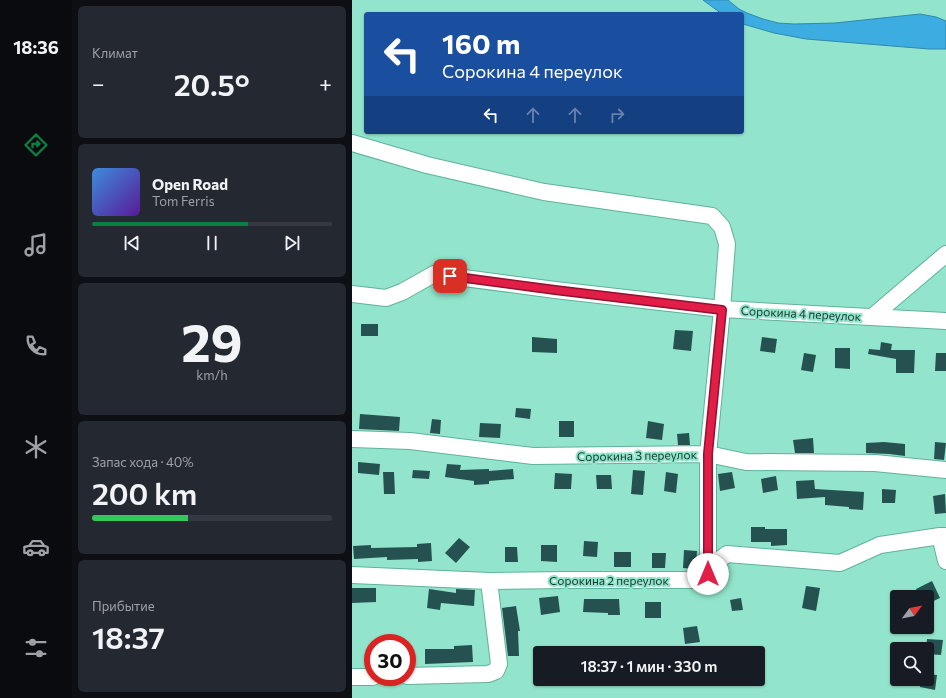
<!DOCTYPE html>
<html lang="ru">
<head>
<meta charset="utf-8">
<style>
  :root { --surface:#171b24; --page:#242831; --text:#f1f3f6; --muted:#9ea1a6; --line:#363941; --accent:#0b8043 }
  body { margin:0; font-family:Commissioner,sans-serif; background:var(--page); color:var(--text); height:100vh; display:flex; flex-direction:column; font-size:15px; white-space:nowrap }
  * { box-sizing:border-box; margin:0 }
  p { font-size:13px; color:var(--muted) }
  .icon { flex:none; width:22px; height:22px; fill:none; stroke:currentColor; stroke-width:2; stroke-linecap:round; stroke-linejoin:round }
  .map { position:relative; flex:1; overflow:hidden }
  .panel { display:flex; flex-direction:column; gap:6px; padding:6px; background:#0d0f14; width:280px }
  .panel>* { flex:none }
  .top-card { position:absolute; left:12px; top:12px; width:380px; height:122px; border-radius:4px; box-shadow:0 1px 3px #0004; background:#1a4fa0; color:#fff; overflow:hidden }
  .needle { width:26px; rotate:58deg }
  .tools { position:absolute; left:538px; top:590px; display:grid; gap:8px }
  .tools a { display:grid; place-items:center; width:44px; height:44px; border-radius:4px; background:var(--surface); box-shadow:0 1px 3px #0004; font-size:20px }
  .speed { position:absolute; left:12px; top:634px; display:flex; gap:8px; font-size:20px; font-weight:700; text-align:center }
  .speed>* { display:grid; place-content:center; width:52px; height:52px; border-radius:50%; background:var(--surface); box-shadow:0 1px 3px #0004; line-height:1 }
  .speed .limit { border:6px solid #d22; background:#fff; color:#111 }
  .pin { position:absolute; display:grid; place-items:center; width:34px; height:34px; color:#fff; margin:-17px; border-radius:8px; box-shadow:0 2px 6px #0006 }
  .me { position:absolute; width:44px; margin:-22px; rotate:0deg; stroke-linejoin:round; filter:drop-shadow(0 0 3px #0008) }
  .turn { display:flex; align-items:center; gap:14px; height:84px; padding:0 12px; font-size:18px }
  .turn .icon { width:52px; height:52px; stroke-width:2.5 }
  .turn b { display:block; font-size:28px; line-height:34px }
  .lanes { display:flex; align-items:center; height:38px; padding:0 12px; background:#0003; justify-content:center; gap:20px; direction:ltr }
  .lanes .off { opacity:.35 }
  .big { font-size:30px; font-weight:600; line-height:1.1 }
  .panel .card { flex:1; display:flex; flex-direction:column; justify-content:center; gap:6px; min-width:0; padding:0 14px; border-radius:6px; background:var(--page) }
  .panel .dial { align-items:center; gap:0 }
  .dial b { font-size:52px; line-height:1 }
  .song { display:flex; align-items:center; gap:12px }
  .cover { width:48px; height:48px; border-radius:6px; background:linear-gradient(135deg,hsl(210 70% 55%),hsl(270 70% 35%)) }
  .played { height:4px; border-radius:2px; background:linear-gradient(90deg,var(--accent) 65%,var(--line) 65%) }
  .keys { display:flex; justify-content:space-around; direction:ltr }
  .heat { display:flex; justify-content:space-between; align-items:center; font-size:22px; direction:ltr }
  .charge { height:6px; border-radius:3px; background:linear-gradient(90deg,#34c759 40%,var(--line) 0) }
  .trip { position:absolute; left:181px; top:646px; width:232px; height:40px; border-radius:4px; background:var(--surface); box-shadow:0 1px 3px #0004; font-weight:600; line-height:40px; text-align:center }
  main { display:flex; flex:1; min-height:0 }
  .dock { display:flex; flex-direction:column; width:72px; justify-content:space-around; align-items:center; background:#090b0e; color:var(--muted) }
  .dock .icon { width:28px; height:28px }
  .dock .active { color:var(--accent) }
  .dock b { font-size:18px; color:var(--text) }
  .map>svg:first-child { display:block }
  .water { fill:#3cace1; stroke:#3089ab }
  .building { fill:#255251 }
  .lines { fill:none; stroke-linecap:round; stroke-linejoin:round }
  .minor-casing { stroke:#5fb29b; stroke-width:18 }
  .minor { stroke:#fff; stroke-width:16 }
  .route-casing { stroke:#92132f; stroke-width:10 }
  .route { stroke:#e11d48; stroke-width:7 }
  .labels { text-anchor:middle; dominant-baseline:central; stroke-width:4; stroke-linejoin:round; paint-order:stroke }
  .street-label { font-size:12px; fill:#13362d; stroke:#92e5cc }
</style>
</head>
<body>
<main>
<nav class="dock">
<b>18:36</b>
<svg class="icon active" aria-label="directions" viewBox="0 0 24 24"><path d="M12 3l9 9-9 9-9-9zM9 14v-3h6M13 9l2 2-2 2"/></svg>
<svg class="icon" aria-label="music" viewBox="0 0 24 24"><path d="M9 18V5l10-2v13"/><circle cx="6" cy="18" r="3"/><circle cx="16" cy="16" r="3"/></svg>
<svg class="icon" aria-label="phone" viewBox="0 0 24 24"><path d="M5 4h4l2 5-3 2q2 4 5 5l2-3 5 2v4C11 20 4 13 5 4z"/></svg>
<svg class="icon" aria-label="climate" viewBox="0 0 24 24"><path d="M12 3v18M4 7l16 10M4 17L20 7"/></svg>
<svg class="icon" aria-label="car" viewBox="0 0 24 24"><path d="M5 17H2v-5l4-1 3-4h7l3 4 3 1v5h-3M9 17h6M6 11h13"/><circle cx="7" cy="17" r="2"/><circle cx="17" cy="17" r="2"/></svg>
<svg class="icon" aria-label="filters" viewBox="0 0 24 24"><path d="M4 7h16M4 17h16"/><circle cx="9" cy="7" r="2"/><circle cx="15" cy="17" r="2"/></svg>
</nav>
<section class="panel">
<div class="card"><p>Климат</p>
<div class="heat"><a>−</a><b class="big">20.5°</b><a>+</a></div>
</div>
<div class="card">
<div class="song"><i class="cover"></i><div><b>Open Road</b><p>Tom Ferris</p></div></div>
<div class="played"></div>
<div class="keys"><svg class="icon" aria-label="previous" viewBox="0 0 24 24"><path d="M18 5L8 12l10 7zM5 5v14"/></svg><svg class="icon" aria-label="pause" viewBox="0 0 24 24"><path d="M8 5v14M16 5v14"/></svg><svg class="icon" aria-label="next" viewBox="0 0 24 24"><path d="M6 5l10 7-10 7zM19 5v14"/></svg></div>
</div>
<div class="card dial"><b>29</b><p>km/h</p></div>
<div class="card"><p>Запас хода · 40%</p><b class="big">200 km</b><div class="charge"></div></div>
<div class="card"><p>Прибытие</p><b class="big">18:37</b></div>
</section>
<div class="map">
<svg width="594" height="698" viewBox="0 0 594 698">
  <rect width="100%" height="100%" fill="#92e5cc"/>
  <!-- water -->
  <path class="water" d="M351 0H376L387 9 395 13 411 19 426 23 442 24 483 23 568 14 584 17 594 21V49H577L454 39 422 33 391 24H390V14H370Z"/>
  <!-- building -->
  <path class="building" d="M9 324H26V336H9Z
    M323 330 341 331 339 351 321 349Z
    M180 337 205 339V353L180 352Z
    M410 337 425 339 423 353 408 351Z
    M529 342 540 344 539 350H563L562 373H544V359L516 354 517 349 528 350Z
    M483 348H498V369L483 368Z
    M452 353 464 355 461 372 449 370Z
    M584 353H594V371H583Z
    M164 408 179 409 178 419 163 417Z
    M8 414 48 417 47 431 7 429Z
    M80 419 89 420 88 434 78 433Z
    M207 421H222V437H207Z
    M296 421 312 424 310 440 294 438Z
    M128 423 149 424 148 438 127 437Z
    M337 433 338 445H326L325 434Z
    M461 438 462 453H443L441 440Z
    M532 442 553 444V456L537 454 514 453V443Z
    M583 442 594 443 592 460 582 459Z
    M6 462 28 464 27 475 6 473Z
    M95 464 109 465 108 470 137 469V471L161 469 162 479 137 481V484L122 485V481L93 477Z
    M61 470 78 471 77 479 60 478Z
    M281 470 293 471 291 495 279 494Z
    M31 472H42L43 494H32Z
    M314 472 326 474 324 493 312 491Z
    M380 472 383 488 368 491 366 474Z
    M203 473 220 474 219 489H202Z
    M244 475H259L260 489H245Z
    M424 476 426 490 411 493 409 479Z
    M462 480 463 489 512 492 511 510 497 509V507L473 505V497L445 499 444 481Z
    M530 489 544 490 543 503H530Z
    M593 494 594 513 583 514 581 496Z
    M399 527H413V529H435V545L419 546V542H399Z
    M107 538 118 547 104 563 93 553Z
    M232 541 246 542 245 557 231 556Z
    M79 543 80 561 66 562V559L35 560V557L2 559 1 546 19 545V548L65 547V544Z
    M189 545H205V562L189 561Z
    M153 547H165L166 562H153Z
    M332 550 345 551 344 569 331 568Z
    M262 552H279V567H262Z
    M300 553H314L313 568H300Z
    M580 581 588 598 575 604V597H567L564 589Z
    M454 586 468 588 464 611 450 608Z
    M0 588H24V602L0 603Z
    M77 589 104 593V589L123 590 122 606 89 603 88 610 75 608Z
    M206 596 208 612 189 615 187 598Z
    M389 598 391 610 380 611 378 600Z
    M232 599H267L268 615H256V613L231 612Z
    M293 602H309V618H293Z
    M164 606 168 631H166L167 656H156L150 608Z
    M345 626 348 642 333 644 331 628Z
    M575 639 591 640 589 655 575 654V649H574Z
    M120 645 121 662 73 664V649H102V646Z
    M575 674 585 675 583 690 568 687 569 679H575Z"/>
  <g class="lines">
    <!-- minor casing -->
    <g class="minor-casing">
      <path id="minor" d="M0 143 75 165 192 192 360 216 370 227 375 244 370 309 356 454V573
        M0 294 34 298 50 292 82 274 203 290 370 309 594 321
        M520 317 594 254
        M0 439 58 441 181 456 356 454 394 462 523 463 594 470
        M588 536 594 561
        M0 575 137 581 214 580H349L365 562 375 554 488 563 528 545 588 536H594
        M55 676 136 674 144 671 147 664 137 581
        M0 677H21"/>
    </g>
    <!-- minor -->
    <use href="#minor" class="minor"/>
  </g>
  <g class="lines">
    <!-- route casing -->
    <g class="route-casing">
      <path id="route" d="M98 276 203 290 370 310 356 454V574"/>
    </g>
    <!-- route -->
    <use href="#route" class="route"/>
  </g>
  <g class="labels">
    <!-- street labels -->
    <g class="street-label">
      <text transform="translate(449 313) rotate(3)">Сорокина 4 переулок</text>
      <text transform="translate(285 455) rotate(-1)">Сорокина 3 переулок</text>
      <text x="257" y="580">Сорокина 2 переулок</text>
    </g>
  </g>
</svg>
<div class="tools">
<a><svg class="needle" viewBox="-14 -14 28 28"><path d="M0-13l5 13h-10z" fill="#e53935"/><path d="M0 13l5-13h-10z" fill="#9ea1a6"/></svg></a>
<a><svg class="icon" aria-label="search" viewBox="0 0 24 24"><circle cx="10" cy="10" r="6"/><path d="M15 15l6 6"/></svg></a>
</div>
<div class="speed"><div class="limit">30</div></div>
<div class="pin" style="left:98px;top:276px;background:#d93025"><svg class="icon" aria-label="arrive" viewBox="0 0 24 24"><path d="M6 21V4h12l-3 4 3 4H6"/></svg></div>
<svg class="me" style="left:356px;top:574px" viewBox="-20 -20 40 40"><circle r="19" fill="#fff"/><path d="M0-13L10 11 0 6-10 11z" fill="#e11d48"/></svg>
<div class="trip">18:37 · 1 мин · 330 m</div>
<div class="top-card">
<div class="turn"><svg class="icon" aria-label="left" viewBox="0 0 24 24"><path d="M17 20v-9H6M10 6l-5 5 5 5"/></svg><div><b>160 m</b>Сорокина 4 переулок</div></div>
<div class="lanes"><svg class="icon" aria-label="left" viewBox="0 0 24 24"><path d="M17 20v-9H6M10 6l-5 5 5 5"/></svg><svg class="icon off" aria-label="ahead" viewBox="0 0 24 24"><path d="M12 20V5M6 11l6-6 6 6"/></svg><svg class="icon off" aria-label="ahead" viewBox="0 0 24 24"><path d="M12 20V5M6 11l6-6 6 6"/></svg><svg class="icon off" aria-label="right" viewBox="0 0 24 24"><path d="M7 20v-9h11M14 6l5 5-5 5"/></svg></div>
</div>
</div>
</main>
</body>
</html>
